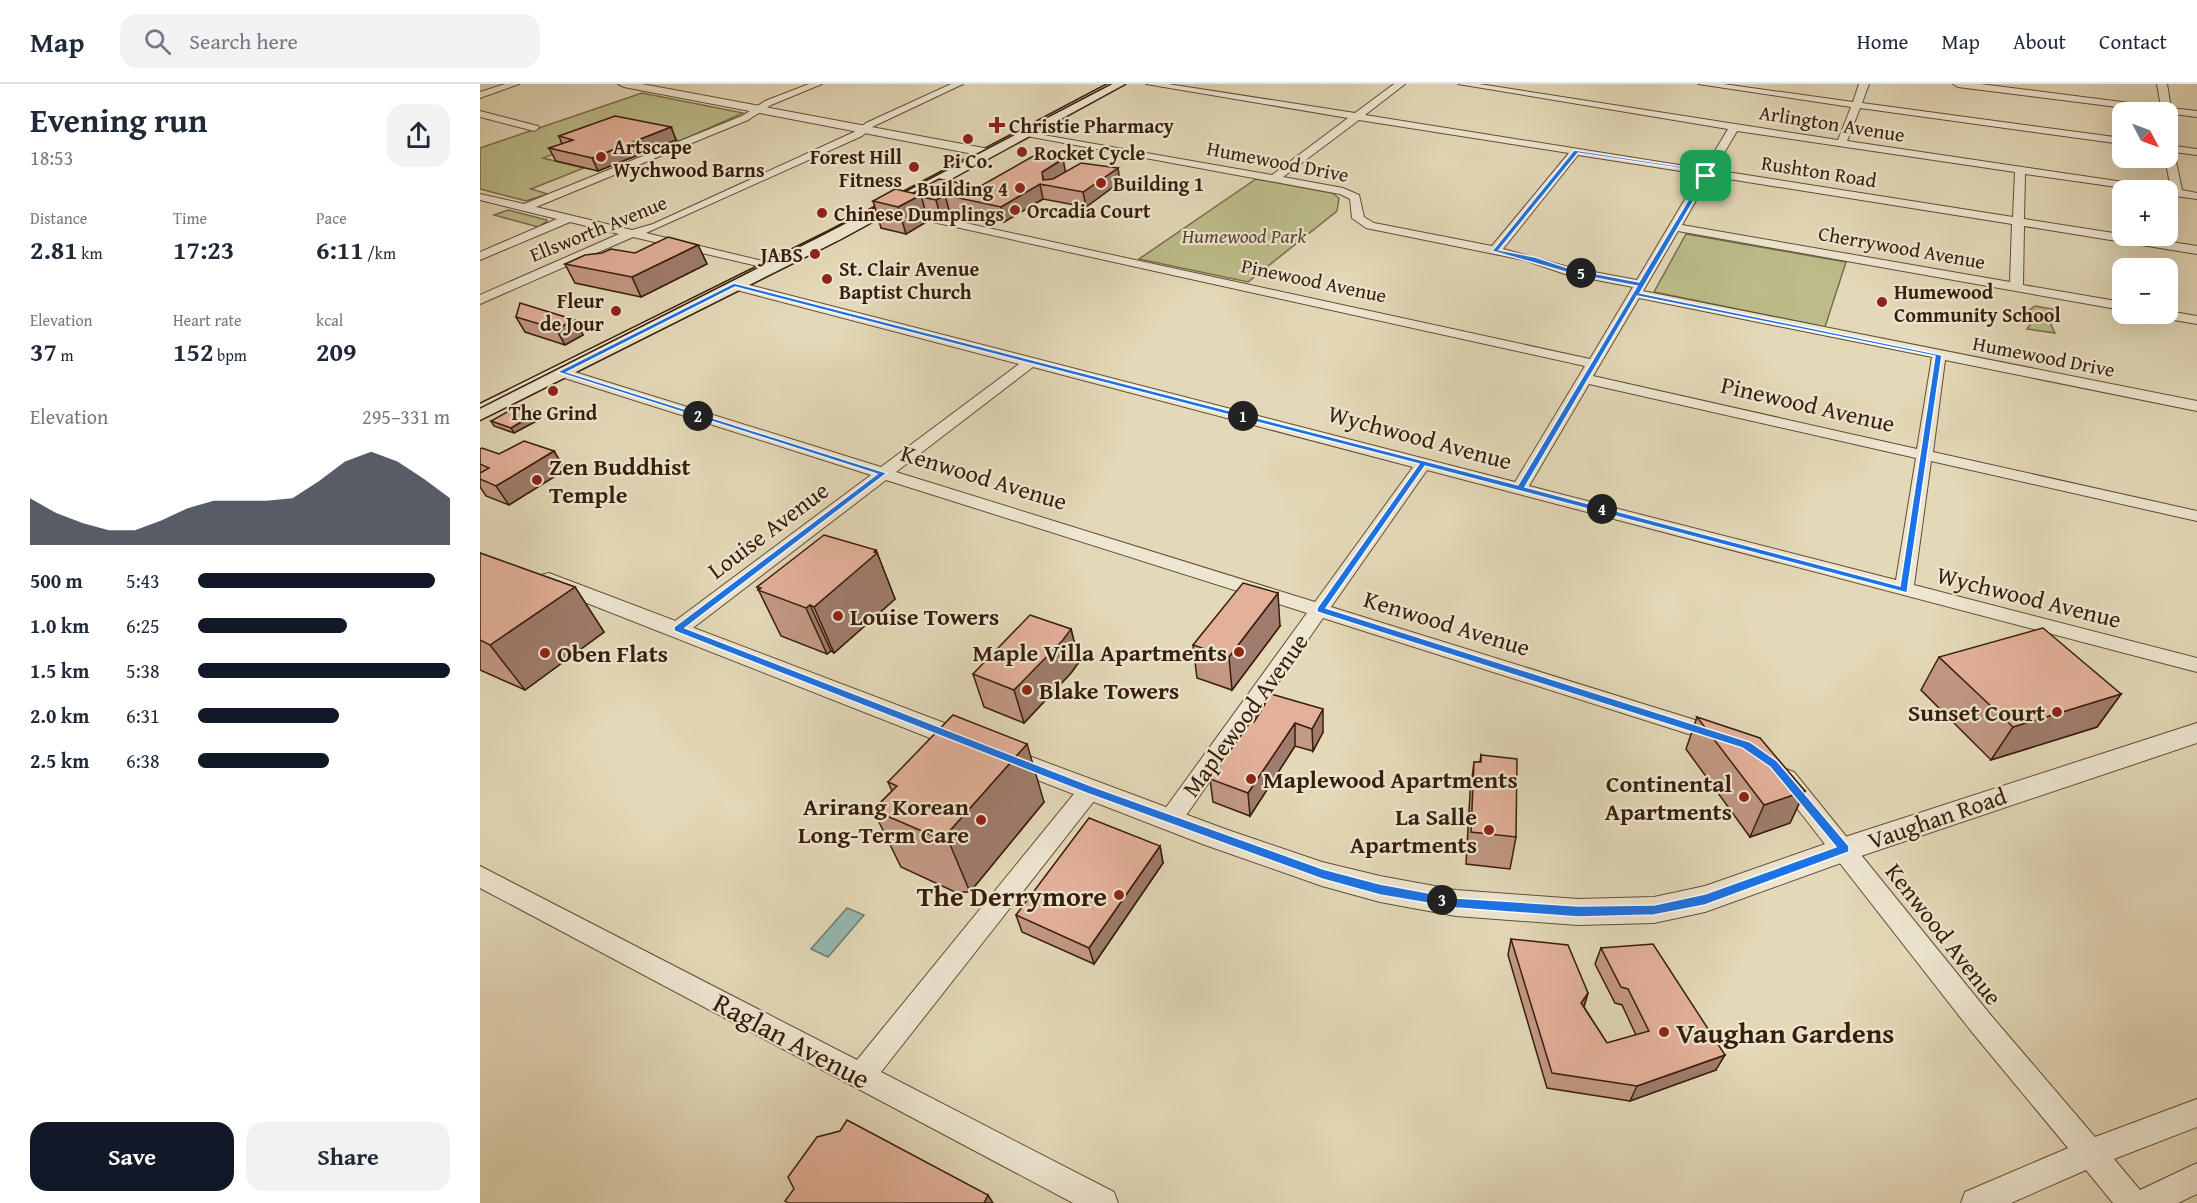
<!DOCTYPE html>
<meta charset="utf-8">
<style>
body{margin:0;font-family:"Gentium Book Plus",serif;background:#f2f2f3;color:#1f2937;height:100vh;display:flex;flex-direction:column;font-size:22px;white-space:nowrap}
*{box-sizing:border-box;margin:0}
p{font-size:20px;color:#747a83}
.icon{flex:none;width:33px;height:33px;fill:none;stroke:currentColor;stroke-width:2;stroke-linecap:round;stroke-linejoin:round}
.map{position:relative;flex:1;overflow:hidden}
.sheet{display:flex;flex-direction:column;background:#fff;width:480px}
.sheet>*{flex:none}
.needle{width:39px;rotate:131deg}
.controls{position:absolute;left:1632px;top:18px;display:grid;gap:12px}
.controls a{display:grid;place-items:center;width:66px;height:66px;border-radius:12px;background:#fff;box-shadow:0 6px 24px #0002;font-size:30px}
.pin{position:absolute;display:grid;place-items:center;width:51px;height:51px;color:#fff;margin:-26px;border-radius:12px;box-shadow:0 3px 9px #0006}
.km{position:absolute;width:30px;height:30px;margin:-15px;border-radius:50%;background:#222;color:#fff;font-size:16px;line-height:30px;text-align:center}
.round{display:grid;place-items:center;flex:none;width:63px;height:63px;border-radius:18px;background:#f2f2f3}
.head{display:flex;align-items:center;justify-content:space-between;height:102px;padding:0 30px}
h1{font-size:33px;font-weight:700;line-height:45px}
.metrics{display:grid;grid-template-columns:repeat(3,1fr);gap:9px;height:102px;padding:6px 30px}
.metrics div{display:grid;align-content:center}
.metrics b{font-size:26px;font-weight:700}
.metrics small{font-size:16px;font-weight:400}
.metrics p{font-size:16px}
.chart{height:168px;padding:12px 30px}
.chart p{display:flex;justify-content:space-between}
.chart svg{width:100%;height:108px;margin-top:6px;fill:#111827;opacity:.7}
.cta{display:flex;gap:12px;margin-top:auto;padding:12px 30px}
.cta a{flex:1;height:69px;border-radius:18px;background:#111827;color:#fff;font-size:24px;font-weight:700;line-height:69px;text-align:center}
.cta a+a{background:#f2f2f3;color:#1f2937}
ul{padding:0 30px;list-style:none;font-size:20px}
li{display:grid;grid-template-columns:96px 72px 1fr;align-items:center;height:45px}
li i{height:15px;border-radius:8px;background:#111827}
header{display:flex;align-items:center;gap:36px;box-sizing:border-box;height:84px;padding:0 30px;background:#fff;border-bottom:2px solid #e0e1e3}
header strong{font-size:28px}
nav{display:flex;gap:33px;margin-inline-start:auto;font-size:21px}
.search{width:420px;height:54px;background:#f2f2f3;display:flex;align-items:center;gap:15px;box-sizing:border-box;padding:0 21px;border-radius:18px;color:#747a83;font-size:22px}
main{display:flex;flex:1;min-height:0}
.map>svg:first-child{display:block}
.green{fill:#bbbc89;stroke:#7a6c4a;stroke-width:1.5}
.water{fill:#96b9b3;stroke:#707b70;stroke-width:1.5}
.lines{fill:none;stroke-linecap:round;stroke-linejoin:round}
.minor-casing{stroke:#634c36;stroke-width:2}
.tertiary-casing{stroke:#634c36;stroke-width:2}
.secondary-casing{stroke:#381d0b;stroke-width:3}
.minor{fill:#ede6d0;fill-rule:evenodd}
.tertiary{fill:#ede6d0;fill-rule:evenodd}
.secondary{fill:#ede6d0;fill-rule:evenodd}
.tram{stroke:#381d0b;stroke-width:1.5}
.wall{fill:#c39884;stroke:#381d0b;stroke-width:1.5}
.shaded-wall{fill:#9f7c6c;stroke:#381d0b;stroke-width:1.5}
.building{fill:#e3b19a;stroke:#381d0b;stroke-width:1.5}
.route{fill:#1a73e8;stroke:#fff;stroke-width:1.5;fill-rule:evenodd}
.poi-dot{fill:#8f2418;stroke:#ede6d0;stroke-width:2}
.labels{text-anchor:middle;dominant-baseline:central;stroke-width:4.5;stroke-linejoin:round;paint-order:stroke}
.far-street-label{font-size:20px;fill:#381d0b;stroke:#ede6d0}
.far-poi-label{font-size:20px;font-weight:bold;fill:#381d0b;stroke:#ede6d0;text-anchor:start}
.far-park-label{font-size:20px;font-style:italic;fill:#59452a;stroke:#ede6d0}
.street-label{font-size:24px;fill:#381d0b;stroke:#ede6d0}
.poi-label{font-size:24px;font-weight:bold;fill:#381d0b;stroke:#ede6d0;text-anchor:start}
.near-poi-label{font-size:28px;font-weight:bold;fill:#381d0b;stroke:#ede6d0;text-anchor:end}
.near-street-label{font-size:28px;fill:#381d0b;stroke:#ede6d0}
</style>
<header>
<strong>Map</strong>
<div class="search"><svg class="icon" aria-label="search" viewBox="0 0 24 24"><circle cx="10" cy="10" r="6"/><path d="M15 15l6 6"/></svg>Search here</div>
<nav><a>Home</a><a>Map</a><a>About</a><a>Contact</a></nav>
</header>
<main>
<section class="sheet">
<div class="head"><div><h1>Evening run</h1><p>18:53</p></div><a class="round"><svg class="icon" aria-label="share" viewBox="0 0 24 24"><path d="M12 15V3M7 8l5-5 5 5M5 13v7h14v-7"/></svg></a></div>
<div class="metrics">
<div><p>Distance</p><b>2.81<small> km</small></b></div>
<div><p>Time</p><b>17:23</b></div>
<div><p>Pace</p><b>6:11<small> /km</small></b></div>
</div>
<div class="metrics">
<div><p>Elevation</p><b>37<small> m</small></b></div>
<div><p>Heart rate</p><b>152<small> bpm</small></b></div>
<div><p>kcal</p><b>209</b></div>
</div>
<div class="chart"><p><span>Elevation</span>295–331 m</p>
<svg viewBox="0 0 160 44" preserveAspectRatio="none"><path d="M0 44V25L10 31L20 35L30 38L40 38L50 34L60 29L70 26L80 26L90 26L100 25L110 18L120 10L130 6L140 10L150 17L160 25V44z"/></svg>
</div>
<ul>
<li><b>500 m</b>5:43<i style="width:94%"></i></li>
<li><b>1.0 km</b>6:25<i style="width:59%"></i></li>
<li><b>1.5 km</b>5:38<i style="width:100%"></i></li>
<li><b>2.0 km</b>6:31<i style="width:56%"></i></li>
<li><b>2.5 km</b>6:38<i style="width:52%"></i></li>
</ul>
<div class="cta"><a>Save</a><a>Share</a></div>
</section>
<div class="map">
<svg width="1717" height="1119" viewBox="0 0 1717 1119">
<rect width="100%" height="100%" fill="#e3d8b7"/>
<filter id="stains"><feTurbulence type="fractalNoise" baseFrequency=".00333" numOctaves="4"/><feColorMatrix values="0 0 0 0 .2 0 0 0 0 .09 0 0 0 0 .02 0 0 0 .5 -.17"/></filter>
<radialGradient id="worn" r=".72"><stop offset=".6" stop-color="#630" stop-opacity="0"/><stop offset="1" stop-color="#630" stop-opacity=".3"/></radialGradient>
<g class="green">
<polygon points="162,9 263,29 200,57 155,47 152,40 63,74 104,84 51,105 68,110 46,117 0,105 0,64"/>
<polygon points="776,95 852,109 859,114 857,127 768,198 659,175"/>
<polygon points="28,126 67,136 67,137 58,143 14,131"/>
<polygon points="1206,150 1366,178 1345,243 1174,208"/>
<polygon points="1555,222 1578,226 1571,241 1575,249 1547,245 1552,238 1548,227"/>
</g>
<polygon class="water" points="367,824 384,831 348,873 331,865"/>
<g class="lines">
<g class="minor-casing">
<g id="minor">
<polygon points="25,0 39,0 0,14 0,8"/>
<polygon points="329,0 342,0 291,21 268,36 56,123 152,146 173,140 374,48 386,39 471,0 483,0 392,43 382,52 166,149 295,180 295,186 153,153 0,220 0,211 139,150 90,138 0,176 0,168 77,135 0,116 0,110 44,120 262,32 285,17"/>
<path d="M666,0H688L875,29L914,0H925L885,31L1224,85L1248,45L978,0H999L1358,56L1371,23L1218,0H1243L1373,18L1379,0H1389L1382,19L1642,54V60L1380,24L1367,57L1691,105L1685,74H1688V61L1717,65V71L1694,68L1702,106L1717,109V115L1688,111V106H1658L1545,90L1544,135L1717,162V170L1544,142L1543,201L1642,218V226L1198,147L1163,207L1717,317V327L1465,276L1453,368L1717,427V437L1451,377L1434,501L1717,574V588L947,386L851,523L1244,645L1248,651L1244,657L1237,659L843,534L698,743L690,745L682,743L679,736L682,729L827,529L406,396L205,550H191L188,545L191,540L391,391L75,291L73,288L75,285H85L401,383L539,280L249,204V198L254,197L1035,398L1105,282L421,131L415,128L421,125L1110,275L1153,203L1085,190L1044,176L886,144L872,134L870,115L860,110L541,51L546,48L792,91L868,34ZM879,36L1089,69L1012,162L894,139L884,133L879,111L863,104L803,93ZM1257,47L1535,88L1533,133L1234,86ZM1098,71L1220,90L1157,196L1092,184L1023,165ZM1230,92L1532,140L1530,198L1202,141ZM1159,214L1452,273L1437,365L1113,292ZM553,283L933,383L835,518L416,388ZM1109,300L1436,374L1416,496L1049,402Z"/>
<polygon points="1473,0 1500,0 1681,23 1677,0 1687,0 1691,24 1717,27 1717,33 1478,3"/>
<polygon points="0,27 58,42 59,44 54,47 0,33"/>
<polygon points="1688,227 1717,232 1717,240 1682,234 1675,230 1688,230"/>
<polygon points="1306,685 1314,688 1509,929 1615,1053 1717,1015 1717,1043 1634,1075 1660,1106 1717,1079 1717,1110 1698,1119 1633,1119 1606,1086 1531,1119 1481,1119 1485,1108 1588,1064 1491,947 1298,700 1295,694 1298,688"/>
<polygon points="610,697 618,700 621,706 618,712 401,988 634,1108 638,1119 593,1119 0,804 0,782 377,976 602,700"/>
</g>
</g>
<g class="tertiary-casing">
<g id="tertiary">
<polygon points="138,0 162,0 509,65 515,69 509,73 144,3"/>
<polygon points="69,489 496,651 500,658 496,665 487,668 478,665 61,501 58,496 61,491"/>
<polygon points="1717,639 1717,659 1372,775 1225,828 1174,839 1098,841 976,832 900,818 842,802 725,761 516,680 512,673 516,666 525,663 745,745 842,778 900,792 976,806 1098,815 1174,813 1225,802 1365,753"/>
</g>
</g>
<g class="secondary-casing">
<polygon id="secondary" points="628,0 645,0 361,155 0,336 0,320 349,147"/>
</g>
<use href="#minor" class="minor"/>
<use href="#tertiary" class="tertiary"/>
<use href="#secondary" class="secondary"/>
<polyline class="tram" points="0,324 344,150 631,0"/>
</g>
<g class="wall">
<polygon points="191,43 196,56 118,87 76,77 69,64 82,60 79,52"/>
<polygon points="585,88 640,98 606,123 563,115 524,138 469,126 460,131 445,128 448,137 426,150 401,144 393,117 433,109 499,103"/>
<polygon points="218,161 227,180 161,213 95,199 85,180 155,169"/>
<polygon points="36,233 95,236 103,251 85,261 45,248"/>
<polygon points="62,334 34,349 14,342 11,337"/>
<polygon points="0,365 19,370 74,367 85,386 29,421 6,412 0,403"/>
<polygon points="396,466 415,515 354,569 351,567 347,570 301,552 277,503"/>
<polygon points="0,469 95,503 124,548 45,606 0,586"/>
<polygon points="800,542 752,606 717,594 713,561"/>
<polygon points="591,545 599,578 591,589 544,639 504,623 493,590"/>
<polygon points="1459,573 1641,610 1617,643 1511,676 1441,606"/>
<polygon points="791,610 843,648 833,667 815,662 770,732 733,718 730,695 774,638"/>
<polygon points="1217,633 1325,707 1310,739 1270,753 1206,665"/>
<polygon points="1001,671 1036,753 1030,785 986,780 990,710 994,678 1000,678"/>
<polygon points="408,698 564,718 490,808 475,808 421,783 393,726 412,707"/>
<polygon points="680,762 683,779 614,880 542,848 536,831"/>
<polygon points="1031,855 1108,909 1104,923 1127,959 1156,951 1142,921 1135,919 1115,880 1121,864 1236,986 1150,1017 1067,1004 1028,871"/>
</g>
<g class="shaded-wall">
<polygon points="191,43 196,56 118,87 112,74"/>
<polygon points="583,75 586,90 564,101 562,88"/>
<polygon points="638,84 640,98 606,123 603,108"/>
<polygon points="560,100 563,115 524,138 521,123"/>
<polygon points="441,111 448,137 426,150 418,123"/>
<polygon points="465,111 469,126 460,131 456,116"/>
<polygon points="218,161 227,180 161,213 152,193"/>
<polygon points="95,236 103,251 85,261 76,245"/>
<polygon points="58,328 62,334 34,349 31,344"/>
<polygon points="74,367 85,386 29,421 16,402"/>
<polygon points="396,466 415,515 354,569 334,523"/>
<polygon points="95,503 124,548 45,606 10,561"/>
<polygon points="798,509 800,542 752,606 749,573"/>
<polygon points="330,521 351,567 347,570 326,524"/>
<polygon points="591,545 599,578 591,589 544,639 534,606"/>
<polygon points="1641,610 1617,643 1511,676 1533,643"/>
<polygon points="843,625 843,648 833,667 832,645"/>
<polygon points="815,639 815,662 770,732 768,709"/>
<polygon points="547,660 564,718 490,808 466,751"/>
<polygon points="1325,707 1310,739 1270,753 1284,721"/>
<polygon points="680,762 683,779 614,880 609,864"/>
<polygon points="1108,909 1103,925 1101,919"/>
<polygon points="1245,971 1236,986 1150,1017 1157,1002"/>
<polygon points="508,1111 513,1119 504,1119"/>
</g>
<g class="building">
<polygon points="135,32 191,43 112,74 69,64 93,56 79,52"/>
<polygon points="557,70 583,75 562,88 563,96 573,95 601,79 638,84 603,108 560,100 521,123 465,111 456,116 442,113 441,111 433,109 459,95 499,103"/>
<polygon points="415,105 441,111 418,123 393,117"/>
<polygon points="188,153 218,161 152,193 85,180 105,171 122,169 131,165 155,169"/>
<polygon points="40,219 95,236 76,245 36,233"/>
<polygon points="38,322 58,328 31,344 11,337"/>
<polygon points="44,357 74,367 16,402 0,395 0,389 9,384 0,380 0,365 2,364 19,370"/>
<polygon points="344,451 396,466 394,468 397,469 334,523 330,521 326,524 278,506 281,504 277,503"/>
<polygon points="0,469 95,503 10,561 0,556"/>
<polygon points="763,499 798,509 749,573 713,561"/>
<polygon points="550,531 591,545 583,556 534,606 493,590"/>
<polygon points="1563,544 1641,610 1533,643 1459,573"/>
<polygon points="791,610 843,625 832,645 815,639 768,709 730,695 771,637 774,638"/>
<polygon points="473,631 547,660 466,751 451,751 393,726 417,702 408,698"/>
<polygon points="1217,633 1280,654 1325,707 1284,721"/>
<polygon points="1001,671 1037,675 1036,753 991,748 994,678 1001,678"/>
<polygon points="609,734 680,762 609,864 536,831"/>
<polygon points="1031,855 1088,861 1108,909 1101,919 1127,959 1169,947 1148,905 1141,903 1121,864 1173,860 1245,971 1157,1002 1072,989"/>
<polygon points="367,1036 508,1111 504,1119 308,1119 305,1117 314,1105 308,1093 337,1053 360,1047"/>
</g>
<path class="route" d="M1094,66L1231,87L1160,209L1462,271L1427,509L945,382L846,524L1270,658L1297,677L1369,762V768L1225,821L1174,831L1098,833L976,824L900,811L842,795L606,709L194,547V543L397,390L77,288L254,199L1038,401L1157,202L1089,189L1012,167ZM1098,69L1225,88L1159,198L1091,185L1055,173L1019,166ZM255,203L939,380L837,524V528L1262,664L1290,683L1356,763L1225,810L1174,821L1098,822L976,814L900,800L843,785L614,703L205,544L407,389L87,288ZM1157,212L1455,272L1420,502L1045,403Z"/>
<g class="poi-dot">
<path d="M514 32h6v6h6v6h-6v6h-6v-6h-6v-6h6z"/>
<circle cx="488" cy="55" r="6"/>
<circle cx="542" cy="68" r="6"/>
<circle cx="121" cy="73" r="6"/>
<circle cx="434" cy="83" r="6"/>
<circle cx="621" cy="99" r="6"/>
<circle cx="540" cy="104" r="6"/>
<circle cx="535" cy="126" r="6"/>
<circle cx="342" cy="129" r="6"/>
<circle cx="335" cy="170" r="6"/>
<circle cx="347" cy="195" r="6"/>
<circle cx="1402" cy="218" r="6"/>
<circle cx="136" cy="227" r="6"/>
<circle cx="73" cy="307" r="6"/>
<circle cx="57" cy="396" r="6"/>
<circle cx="358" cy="532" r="6"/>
<circle cx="759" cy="568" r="6"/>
<circle cx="65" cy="569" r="6"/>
<circle cx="547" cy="606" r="6"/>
<circle cx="1577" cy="628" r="6"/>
<circle cx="771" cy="695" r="6"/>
<circle cx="1264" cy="713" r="6"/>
<circle cx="501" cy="736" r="6"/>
<circle cx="1009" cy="746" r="6"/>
<circle cx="639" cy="811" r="6"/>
<circle cx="1184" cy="948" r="6"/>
</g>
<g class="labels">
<g class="far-street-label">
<text transform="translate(1352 39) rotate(9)">Arlington Avenue</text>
<text transform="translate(798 77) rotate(11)">Humewood Drive</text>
<text transform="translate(1339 87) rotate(9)">Rushton Road</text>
<text transform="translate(118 144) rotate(-22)">Ellsworth Avenue</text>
<text transform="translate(1422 163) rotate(10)">Cherrywood Avenue</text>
<text transform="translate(834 196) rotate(12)">Pinewood Avenue</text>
<text transform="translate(1564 272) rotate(11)">Humewood Drive</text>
</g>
<g class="far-poi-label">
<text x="529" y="41">Christie Pharmacy</text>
<text x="133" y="62">Artscape<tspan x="133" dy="23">Wychwood Barns</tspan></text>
<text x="554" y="68">Rocket Cycle</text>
<text x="422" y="72" text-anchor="end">Forest Hill<tspan x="422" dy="23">Fitness</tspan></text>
<text x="488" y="76" text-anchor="middle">Pi Co.</text>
<text x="633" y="99">Building 1</text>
<text x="528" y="104" text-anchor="end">Building 4</text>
<text x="547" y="126">Orcadia Court</text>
<text x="354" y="129">Chinese Dumplings</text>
<text x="323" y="170" text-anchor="end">JABS</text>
<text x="359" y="184">St. Clair Avenue<tspan x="359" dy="23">Baptist Church</tspan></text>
<text x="1414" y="207">Humewood<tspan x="1414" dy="23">Community School</tspan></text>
<text x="124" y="216" text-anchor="end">Fleur<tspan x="124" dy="23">de Jour</tspan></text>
<text x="73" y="328" text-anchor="middle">The Grind</text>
</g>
<g class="far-park-label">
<text x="764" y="151">Humewood Park</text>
</g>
<g class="street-label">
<text transform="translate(1328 320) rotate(13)">Pinewood Avenue</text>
<text transform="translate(940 353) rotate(15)">Wychwood Avenue</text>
<text transform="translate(504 393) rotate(17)">Kenwood Avenue</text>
<text transform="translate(288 446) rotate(-37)">Louise Avenue</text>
<text transform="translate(1549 513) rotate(14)">Wychwood Avenue</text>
<text transform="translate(967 539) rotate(17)">Kenwood Avenue</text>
<text transform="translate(765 631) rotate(-54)">Maplewood Avenue</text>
<text transform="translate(1457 734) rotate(-19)">Vaughan Road</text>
<text transform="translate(1464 850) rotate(52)">Kenwood Avenue</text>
</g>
<g class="poi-label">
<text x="69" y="382">Zen Buddhist<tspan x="69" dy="28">Temple</tspan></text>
<text x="370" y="532">Louise Towers</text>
<text x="747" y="568" text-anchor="end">Maple Villa Apartments</text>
<text x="77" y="569">Oben Flats</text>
<text x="559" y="606">Blake Towers</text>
<text x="1565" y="628" text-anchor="end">Sunset Court</text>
<text x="783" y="695">Maplewood Apartments</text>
<text x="1252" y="699" text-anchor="end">Continental<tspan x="1252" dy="28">Apartments</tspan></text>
<text x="489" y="722" text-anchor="end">Arirang Korean<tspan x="489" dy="28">Long-Term Care</tspan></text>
<text x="997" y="732" text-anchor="end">La Salle<tspan x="997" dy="28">Apartments</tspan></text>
</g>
<g class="near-poi-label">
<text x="627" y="811">The Derrymore</text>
<text x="1196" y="948" text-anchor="start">Vaughan Gardens</text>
</g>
<g class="near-street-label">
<text transform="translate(312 956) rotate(28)">Raglan Avenue</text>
</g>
</g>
<rect width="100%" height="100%" filter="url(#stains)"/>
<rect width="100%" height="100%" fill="url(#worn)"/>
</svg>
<div class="controls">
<a><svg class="needle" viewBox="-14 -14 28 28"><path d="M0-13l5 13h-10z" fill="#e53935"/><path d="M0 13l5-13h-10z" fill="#747a83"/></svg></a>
<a>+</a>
<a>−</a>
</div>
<div class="pin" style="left:1226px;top:92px;background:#1e9e55"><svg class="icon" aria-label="arrive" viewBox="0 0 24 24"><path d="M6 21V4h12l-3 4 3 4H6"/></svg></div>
<b class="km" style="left:763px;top:332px">1</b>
<b class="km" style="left:218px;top:332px">2</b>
<b class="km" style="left:962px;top:816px">3</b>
<b class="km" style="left:1122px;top:425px">4</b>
<b class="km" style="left:1101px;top:189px">5</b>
</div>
</main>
